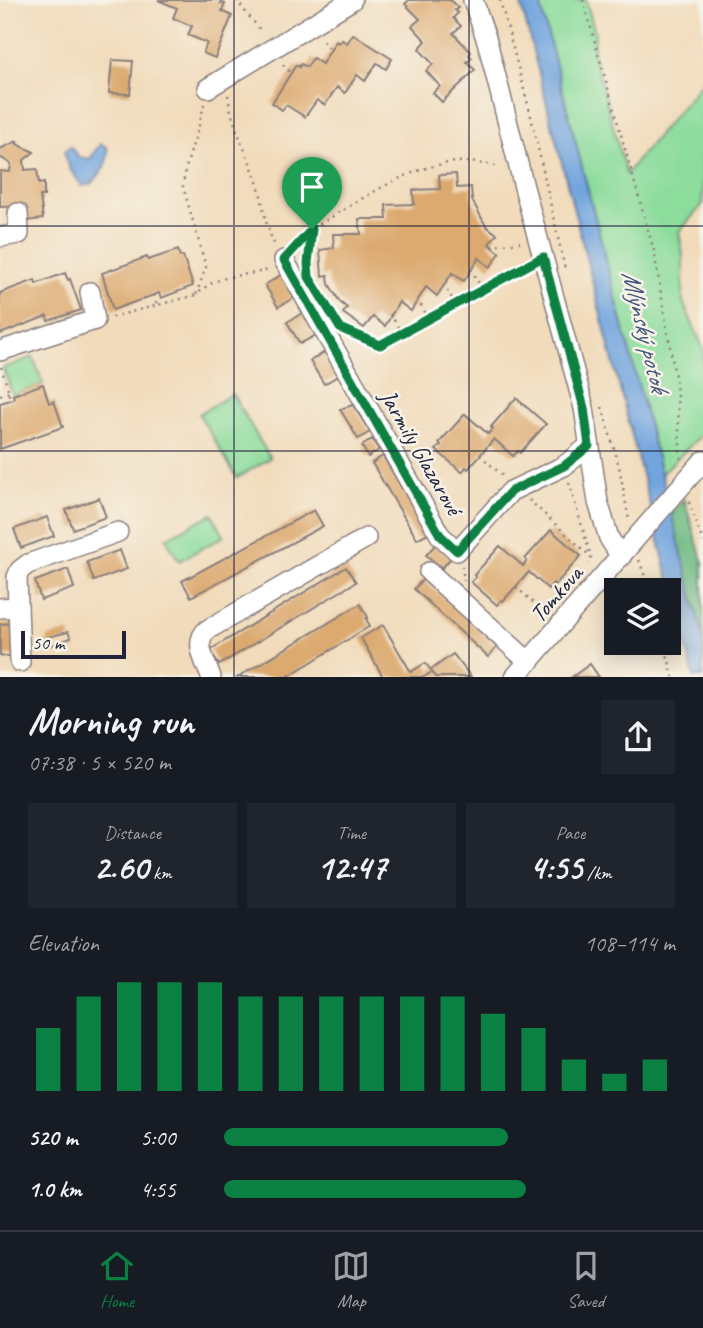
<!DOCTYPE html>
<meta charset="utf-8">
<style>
body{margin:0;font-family:Caveat,sans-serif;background:#20242c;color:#f1f3f6;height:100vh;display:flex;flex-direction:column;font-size:26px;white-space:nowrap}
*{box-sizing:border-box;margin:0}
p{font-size:23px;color:#9ea1a6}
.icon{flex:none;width:38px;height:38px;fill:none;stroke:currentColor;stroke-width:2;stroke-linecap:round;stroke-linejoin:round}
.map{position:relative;height:677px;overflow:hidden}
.panel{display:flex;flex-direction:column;background:#171b24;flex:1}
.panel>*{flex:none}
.fabs{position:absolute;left:604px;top:578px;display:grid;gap:14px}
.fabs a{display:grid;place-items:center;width:77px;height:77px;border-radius:0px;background:#171b24;box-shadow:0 4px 18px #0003;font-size:35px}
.scale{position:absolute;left:21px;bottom:18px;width:105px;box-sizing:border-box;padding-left:7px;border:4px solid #22223b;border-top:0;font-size:19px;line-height:24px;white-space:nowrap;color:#22223b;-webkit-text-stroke:5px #f7f3e8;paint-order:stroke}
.pin{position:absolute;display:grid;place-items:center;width:60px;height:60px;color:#fff;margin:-72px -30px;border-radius:50% 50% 50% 0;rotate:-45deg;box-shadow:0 0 7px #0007}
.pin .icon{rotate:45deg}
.round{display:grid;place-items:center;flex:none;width:74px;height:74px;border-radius:0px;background:#20242c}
.headline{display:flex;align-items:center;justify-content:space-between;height:119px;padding:0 28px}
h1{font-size:38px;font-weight:700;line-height:52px}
.stats{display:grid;grid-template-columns:repeat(3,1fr);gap:10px;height:119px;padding:7px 28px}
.stats div{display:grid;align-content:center;border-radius:0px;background:#20242c;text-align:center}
.stats b{font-size:35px;font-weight:700}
.stats small{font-size:19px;font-weight:400}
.stats p{font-size:19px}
.chart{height:196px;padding:14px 28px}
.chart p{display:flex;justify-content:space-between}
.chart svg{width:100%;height:126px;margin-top:7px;stroke:#0b8043;stroke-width:6}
ul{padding:0 28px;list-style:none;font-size:23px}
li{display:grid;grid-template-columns:112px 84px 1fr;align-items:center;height:52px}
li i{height:18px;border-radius:9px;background:#0b8043}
.menu{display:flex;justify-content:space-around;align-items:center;height:98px;border-top:2px solid #363941;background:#171b24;font-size:19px;color:#9ea1a6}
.menu a{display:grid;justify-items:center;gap:4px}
.menu .active{color:#0b8043}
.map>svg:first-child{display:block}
.green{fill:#8cdc9c;stroke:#577f6c;stroke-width:2}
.forest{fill:#71bc84;stroke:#4a6f60;stroke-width:2}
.water{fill:#72a5de;stroke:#4a648c;stroke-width:2}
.building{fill:#dca96e}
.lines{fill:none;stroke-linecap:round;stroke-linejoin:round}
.minor-casing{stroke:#8a7e7b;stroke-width:22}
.path{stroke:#8a7e7b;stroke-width:2.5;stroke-dasharray:2 5;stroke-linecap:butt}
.minor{stroke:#fff;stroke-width:19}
.route-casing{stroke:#fff;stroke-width:14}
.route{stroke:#0b8043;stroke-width:9}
.grid{fill:none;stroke:#22223b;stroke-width:2;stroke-opacity:0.55}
.labels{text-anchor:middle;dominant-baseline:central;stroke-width:5;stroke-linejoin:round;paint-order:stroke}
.street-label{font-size:24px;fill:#22223b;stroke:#f7f3e8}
.water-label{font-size:26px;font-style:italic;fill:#42567c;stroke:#f7f3e8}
</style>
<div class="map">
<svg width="703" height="677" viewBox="0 0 703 677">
<rect width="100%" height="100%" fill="#f7f3e8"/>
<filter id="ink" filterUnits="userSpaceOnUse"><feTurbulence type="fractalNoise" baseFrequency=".0143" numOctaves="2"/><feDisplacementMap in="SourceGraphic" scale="14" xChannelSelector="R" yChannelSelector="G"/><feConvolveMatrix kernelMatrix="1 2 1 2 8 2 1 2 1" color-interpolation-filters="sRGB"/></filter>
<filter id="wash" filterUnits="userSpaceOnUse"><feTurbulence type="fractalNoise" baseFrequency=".00686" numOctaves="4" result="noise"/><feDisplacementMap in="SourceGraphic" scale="28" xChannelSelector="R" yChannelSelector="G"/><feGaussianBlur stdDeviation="1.57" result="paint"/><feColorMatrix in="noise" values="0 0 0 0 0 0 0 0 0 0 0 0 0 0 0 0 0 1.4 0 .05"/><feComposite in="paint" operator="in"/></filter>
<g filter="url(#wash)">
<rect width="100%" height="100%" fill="#f1dbbb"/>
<g class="green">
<polygon points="539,0 586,0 595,33 593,53 626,174 703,81 703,204 679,232 683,256 683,302 703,348 703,433 661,474"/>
<polygon points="33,357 43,384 13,395 3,368"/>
<polygon points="232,394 270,458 237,478 199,414"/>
<polygon points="212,514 224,536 179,561 166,538"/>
</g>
<polygon class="forest" points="684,499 703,563 703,636 671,515"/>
<g class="water">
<polygon points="520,0 539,0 703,636 703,677 694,677"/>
<path d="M100,144L107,147C110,161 101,174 91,184L82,186L70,169L64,152L70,146L79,157L90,159Z"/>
</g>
<g id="blocks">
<g class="building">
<polygon points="158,0 222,0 221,3 225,4 222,11 232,16 215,58 203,53 207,43 188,35 192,26 173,18 177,8"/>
<polygon points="409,0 450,0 458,8 455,10 458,13 453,18 461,26 453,33 471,52 469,55 472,58 467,62 475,70 442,102 433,93 440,86 426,71 433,64 419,49 426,41 412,26 420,19 405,4"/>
<polygon points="353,34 392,59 386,69 377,63 365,81 357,75 345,93 337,87 325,105 317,100 305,117 286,105 282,110 272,103 296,65 299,67 301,64 307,67 313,58 322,64 336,41 339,43 342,40 347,43"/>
<polygon points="112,60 133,61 130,94 109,93"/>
<polygon points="17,141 17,144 34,152 24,160 25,170 37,169 39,184 44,183 44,196 40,196 43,219 26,221 24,206 0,207 0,171 10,172 11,164 0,157 0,149"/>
<polygon points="456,174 457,188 471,187 472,200 486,226 497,234 489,244 500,253 490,267 479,258 464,281 452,273 437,296 426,287 411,311 399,302 385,326 373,317 364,328 343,313 347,308 340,302 329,284 328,275 322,276 320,250 334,248 333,234 361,234 359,219 387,219 386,205 414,204 413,190 440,189 439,175"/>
<polygon points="178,250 180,257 183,256 193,286 161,298 159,293 113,310 102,273 147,257 148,260"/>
<polygon points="65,273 68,280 70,279 81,310 48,321 47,316 0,334 0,293 35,280 36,284"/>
<polygon points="284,273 297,296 278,307 265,285"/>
<polygon points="306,311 320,333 300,344 287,322"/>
<polygon points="330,349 343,373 324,384 310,361"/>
<polygon points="43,384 49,403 54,401 63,427 0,449 0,403 14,399 13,395"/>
<polygon points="516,398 546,424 520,453 518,451 513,456 494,439 468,469 466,467 462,472 436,450 441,445 439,443 465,414 488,434 493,428 491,427"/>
<polygon points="353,405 370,432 358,439 340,409"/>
<polygon points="372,439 379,450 368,457 362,446"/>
<polygon points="383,456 428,533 417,539 372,463"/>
<polygon points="99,498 106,517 73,529 66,510"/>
<polygon points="314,510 323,526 191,597 182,581"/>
<polygon points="47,517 54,536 21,548 14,529"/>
<polygon points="551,530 581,556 555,585 553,583 548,589 529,572 503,601 501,600 497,605 471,582 476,577 474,575 500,546 523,566 527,561 525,559"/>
<polygon points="436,544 451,558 442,568 426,555"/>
<polygon points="120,550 127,569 94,581 87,562"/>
<polygon points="346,567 356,582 219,665 210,650"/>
<polygon points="68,569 74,588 41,600 35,581"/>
<polygon points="423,579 497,647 488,657 414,589"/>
<polygon points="360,604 368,617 366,619 370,626 287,677 238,677"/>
<polygon points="14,623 15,656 0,656 0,624"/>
<polygon points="383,625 411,672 425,663 431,670 453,654 471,677 435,677 432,672 424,677 383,677 361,638"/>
<polygon points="68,632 71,638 46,647 48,637"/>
<polygon points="590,664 599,677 572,677"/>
</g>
</g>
</g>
<g filter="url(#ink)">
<use href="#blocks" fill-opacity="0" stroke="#8a7e7b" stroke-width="2"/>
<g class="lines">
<g class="minor-casing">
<g id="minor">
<polyline points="473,0 487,41 524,187 584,408 598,502 609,538 621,557"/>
<polyline points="208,88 352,0"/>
<polyline points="0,237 19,234 18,213"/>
<polyline points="284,260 440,535 457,551 511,491 564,466 589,446"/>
<polyline points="0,351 95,320 90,292"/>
<polyline points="429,572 529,662"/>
<polyline points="0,608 18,607"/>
<polyline points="20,662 17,577 20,570 28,564 118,532"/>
<path d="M211,677C206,663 193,642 207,630L366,538"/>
<polyline points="515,677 703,461"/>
</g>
</g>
<g class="path">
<polyline points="236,0 261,31"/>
<polyline points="500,0 530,112 565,269"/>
<polyline points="583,0 654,251 676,382 681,462"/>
<polyline points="451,1 452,0"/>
<polyline points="323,41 331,50"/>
<polyline points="283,65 291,73"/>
<path d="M228,95C232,128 250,157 259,188C264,207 265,227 275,245"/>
<path d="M204,104C199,132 186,158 183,186L206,267L196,295C221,271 242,278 271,269"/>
<polyline points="491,246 520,242"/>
<polyline points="295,248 312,230"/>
<path d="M308,269L313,228C357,203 406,166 457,162C470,161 484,164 496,166"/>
<polyline points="471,269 482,289"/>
<polyline points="444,284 455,304"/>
<polyline points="154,295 157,305"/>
<polyline points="417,299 429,319"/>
<polyline points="390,314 402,333"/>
<polyline points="112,317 196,295"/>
<polyline points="341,329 380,345 528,265"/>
<polyline points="1,367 9,392 9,401"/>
<polyline points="0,395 9,392"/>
<polyline points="602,407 619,466 629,520"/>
<polyline points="480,455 504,477"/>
<polyline points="569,483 591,557 590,564"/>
<polyline points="529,500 589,555"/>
<polyline points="689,502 703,542"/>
<polyline points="639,560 650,590"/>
<polyline points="462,566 464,581"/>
<polyline points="516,587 547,615"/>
<polyline points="664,642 673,677"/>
</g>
<use href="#minor" class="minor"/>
</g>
</g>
<g class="lines" filter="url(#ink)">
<g class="route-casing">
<polygon id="route" points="312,229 308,263 309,277 340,328 380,345 543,257 584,408 589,446 564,466 511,491 457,551 440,535 284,260"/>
</g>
<use href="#route" class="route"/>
</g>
<path class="grid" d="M234,0V677M469,0V677M0,226H703M0,451H703"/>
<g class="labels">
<g class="street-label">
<text transform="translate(421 452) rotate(60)">Jarmily Glazarové</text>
<text transform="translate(556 594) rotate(-49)">Tomkova</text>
</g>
<g class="water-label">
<text transform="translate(645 331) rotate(76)">Mlýnský potok</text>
</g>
</g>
</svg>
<div class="fabs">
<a><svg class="icon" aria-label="layers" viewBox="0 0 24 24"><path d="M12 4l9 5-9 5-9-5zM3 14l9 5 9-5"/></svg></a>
</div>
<div class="scale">50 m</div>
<div class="pin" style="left:312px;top:229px;background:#1e9e55"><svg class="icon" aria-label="arrive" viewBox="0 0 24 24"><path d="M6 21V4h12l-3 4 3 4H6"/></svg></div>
</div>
<section class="panel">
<div class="headline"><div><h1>Morning run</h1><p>07:38 · 5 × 520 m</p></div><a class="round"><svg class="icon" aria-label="share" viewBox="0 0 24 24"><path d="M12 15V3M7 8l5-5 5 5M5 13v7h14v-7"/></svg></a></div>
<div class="stats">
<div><p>Distance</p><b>2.60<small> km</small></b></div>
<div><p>Time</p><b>12:47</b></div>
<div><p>Pace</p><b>4:55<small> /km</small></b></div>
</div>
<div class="chart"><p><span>Elevation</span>108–114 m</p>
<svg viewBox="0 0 160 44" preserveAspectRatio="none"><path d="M5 44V22M15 44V11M25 44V6M35 44V6M45 44V6M55 44V11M65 44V11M75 44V11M85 44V11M95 44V11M105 44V11M115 44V17M125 44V22M135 44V33M145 44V38M155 44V33"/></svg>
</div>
<ul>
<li><b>520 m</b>5:00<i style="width:63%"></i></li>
<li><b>1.0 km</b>4:55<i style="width:67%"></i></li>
</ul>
</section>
<nav class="menu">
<a class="active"><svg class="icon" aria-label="home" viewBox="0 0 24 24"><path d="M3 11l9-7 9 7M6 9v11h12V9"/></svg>Home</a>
<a><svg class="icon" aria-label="map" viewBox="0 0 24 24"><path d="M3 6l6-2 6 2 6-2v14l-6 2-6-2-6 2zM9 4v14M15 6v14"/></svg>Map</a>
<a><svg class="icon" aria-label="saved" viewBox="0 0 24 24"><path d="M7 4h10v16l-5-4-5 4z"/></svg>Saved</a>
</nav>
